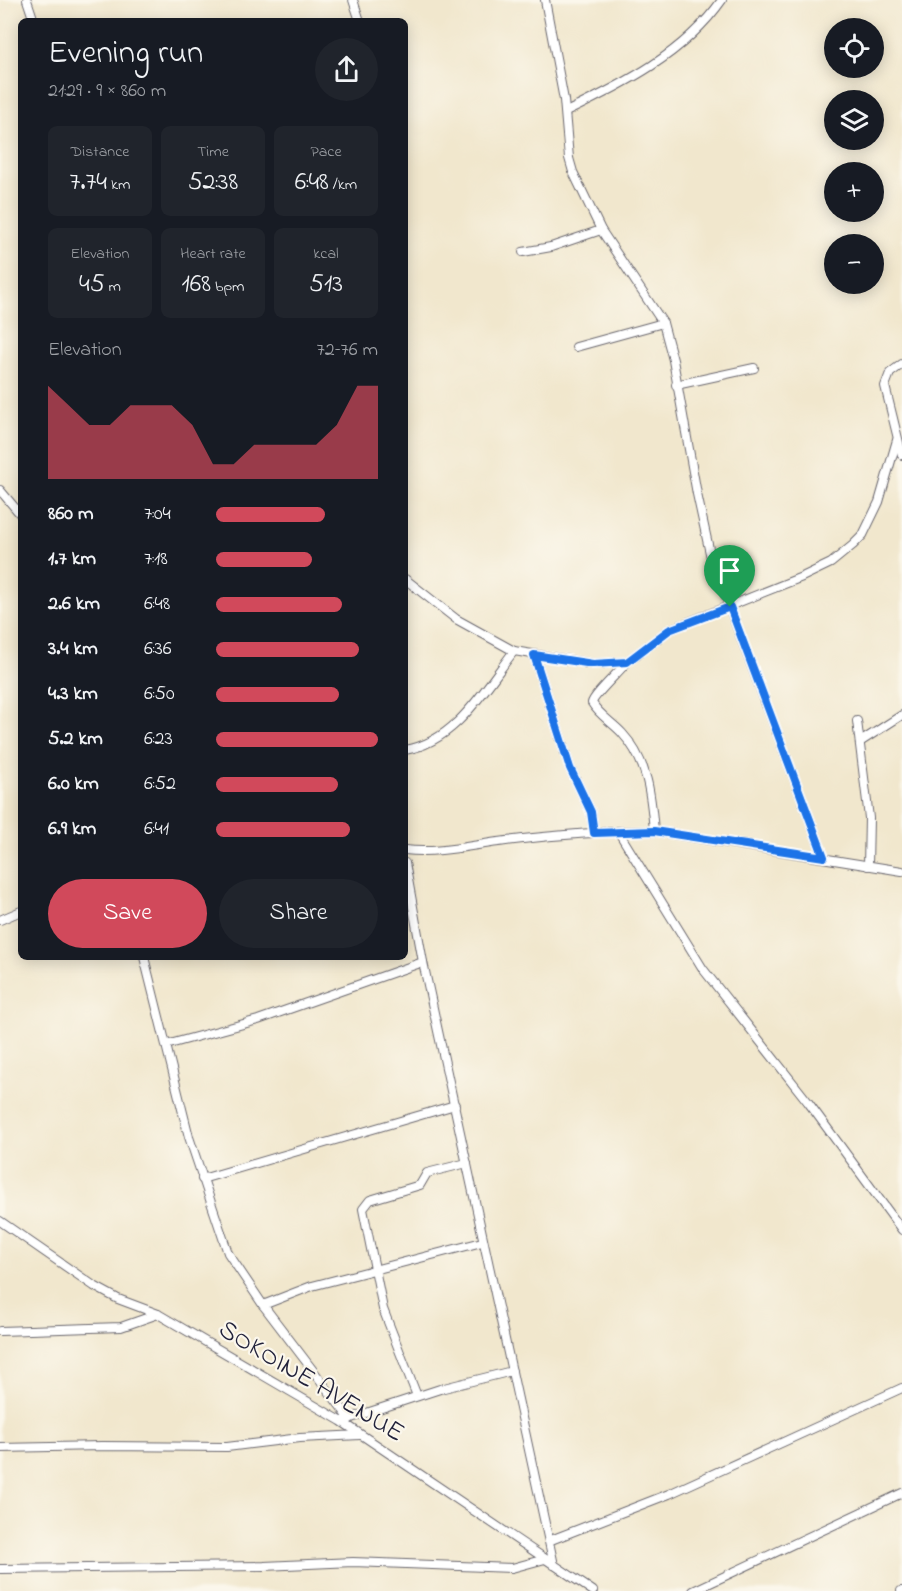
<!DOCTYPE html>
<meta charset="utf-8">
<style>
body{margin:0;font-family:"Indie Flower",sans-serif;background:#20242c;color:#f1f3f6;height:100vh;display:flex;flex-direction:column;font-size:22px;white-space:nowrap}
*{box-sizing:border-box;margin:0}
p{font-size:20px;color:#9ea1a6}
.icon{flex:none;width:33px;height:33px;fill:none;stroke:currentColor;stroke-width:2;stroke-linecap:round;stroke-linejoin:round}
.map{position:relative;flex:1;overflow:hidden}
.drawer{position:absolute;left:18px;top:18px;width:390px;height:942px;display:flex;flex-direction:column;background:#171b24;border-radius:9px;box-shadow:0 3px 15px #0003}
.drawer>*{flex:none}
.controls{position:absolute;left:824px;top:18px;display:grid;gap:12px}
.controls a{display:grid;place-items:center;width:60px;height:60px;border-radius:50%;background:#171b24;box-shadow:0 3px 15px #0003;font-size:30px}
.pin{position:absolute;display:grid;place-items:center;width:51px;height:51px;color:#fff;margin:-62px -26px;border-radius:50% 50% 50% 0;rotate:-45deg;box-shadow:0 0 6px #0007}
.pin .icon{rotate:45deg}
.round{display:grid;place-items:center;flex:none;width:63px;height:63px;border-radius:32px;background:#20242c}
.overview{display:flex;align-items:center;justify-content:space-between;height:102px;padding:0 30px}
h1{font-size:33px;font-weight:600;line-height:45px}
.figures{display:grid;grid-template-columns:repeat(3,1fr);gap:9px;height:102px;padding:6px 30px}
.figures div{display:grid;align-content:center;border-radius:9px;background:#20242c;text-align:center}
.figures b{font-size:26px;font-weight:600}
.figures small{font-size:16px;font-weight:400}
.figures p{font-size:16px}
.chart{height:168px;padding:12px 30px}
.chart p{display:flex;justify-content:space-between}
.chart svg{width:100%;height:108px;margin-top:6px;fill:#d1495b;opacity:.7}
.button{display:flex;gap:12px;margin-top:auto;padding:12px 30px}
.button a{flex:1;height:69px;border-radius:36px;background:#d1495b;color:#fff;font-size:24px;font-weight:600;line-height:69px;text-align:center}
.button a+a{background:#20242c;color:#f1f3f6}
ul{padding:0 30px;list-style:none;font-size:20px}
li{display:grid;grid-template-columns:96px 72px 1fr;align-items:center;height:45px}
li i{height:15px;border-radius:8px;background:#d1495b}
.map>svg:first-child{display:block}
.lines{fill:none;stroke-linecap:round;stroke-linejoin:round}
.minor-casing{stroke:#6a676e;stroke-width:10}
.minor{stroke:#fff;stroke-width:8}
.route-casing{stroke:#fff;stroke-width:12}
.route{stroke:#1a73e8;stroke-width:8}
.labels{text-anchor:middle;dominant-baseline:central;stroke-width:4.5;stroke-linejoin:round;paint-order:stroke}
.street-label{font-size:27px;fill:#22223b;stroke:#fbf7ec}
</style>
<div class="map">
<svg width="902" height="1591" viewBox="0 0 902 1591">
<rect width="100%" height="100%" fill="#fbf7ec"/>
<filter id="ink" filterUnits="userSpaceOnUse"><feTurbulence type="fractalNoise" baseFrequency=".0167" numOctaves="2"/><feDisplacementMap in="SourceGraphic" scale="12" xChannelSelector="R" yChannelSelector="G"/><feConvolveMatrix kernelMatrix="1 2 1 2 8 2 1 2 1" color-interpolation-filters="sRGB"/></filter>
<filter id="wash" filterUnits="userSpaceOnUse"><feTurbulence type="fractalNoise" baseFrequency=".008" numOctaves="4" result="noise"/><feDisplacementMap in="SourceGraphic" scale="24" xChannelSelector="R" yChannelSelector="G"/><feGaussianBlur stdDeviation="1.35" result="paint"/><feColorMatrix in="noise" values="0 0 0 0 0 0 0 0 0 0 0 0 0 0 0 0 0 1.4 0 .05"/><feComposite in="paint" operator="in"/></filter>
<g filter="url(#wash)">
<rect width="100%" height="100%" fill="#f1e7cd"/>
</g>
<g filter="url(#ink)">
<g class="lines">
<g class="minor-casing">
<g id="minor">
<polyline points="27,0 34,21"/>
<polyline points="353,0 360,21"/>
<polyline points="545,0 564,100 569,158 573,172 601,230 663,323 673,360 697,494 711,558 824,857"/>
<path d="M566,112C624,84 684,54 722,0"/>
<polyline points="523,252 551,247 601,230"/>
<polyline points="576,347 663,323"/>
<polyline points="902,364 890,373 885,386 902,455"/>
<polyline points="676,385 754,368"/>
<polyline points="0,490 21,515"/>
<polyline points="405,579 456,619 514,651 593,664 627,662 669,630 802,577 831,563 853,545 863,535 879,502 897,440"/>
<polyline points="534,655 570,768 591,812 594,833"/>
<path d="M627,662C620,671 593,696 592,703C599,715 613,723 622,733C648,761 651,795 654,831"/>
<polyline points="857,721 869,818 868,866"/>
<polyline points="860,742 902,715"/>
<path d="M405,750C456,742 485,688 514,651"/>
<polyline points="618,831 703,969 808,1102 902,1230"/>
<path d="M405,850C439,854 472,845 506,841C555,835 605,831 654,831L902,871"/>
<polyline points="405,863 423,962 554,1565"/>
<polyline points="0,920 21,911"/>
<polyline points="144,957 189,1137 228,1253 263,1305 350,1419"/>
<polyline points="166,1045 258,1020 423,962"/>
<polyline points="202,1179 455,1105"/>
<polyline points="0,1221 94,1286 118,1299 158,1314 341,1421 593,1591"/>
<polyline points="263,1305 312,1286 482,1242"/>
<polyline points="0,1331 121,1327 158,1314"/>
<polyline points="417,1396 383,1309 363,1209 370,1200 420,1185 427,1173 467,1163"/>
<polyline points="345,1420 440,1389 512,1371"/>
<polyline points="0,1448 102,1446 227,1447 300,1438 360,1435"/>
<polyline points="551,1540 669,1494 902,1388"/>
<polyline points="0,1569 264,1566 353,1562 512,1568 545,1559"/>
<polyline points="693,1591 902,1493"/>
<polyline points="901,1591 902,1591"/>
</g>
</g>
<use href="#minor" class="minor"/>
</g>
</g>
<g class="lines" filter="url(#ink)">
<g class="route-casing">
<polygon id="route" points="730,607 824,857 654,831 594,833 591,812 570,768 534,655 593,664 627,662 669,630"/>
</g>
<use href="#route" class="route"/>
</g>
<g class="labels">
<g class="street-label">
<text transform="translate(311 1382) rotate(31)">SOKOINE AVENUE</text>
</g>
</g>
</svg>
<div class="controls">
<a><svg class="icon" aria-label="locate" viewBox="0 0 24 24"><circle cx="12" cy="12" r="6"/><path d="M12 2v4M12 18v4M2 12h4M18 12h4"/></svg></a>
<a><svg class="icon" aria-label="layers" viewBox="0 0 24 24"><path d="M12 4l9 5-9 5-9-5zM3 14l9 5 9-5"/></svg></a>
<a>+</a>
<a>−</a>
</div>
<div class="pin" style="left:730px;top:607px;background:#1e9e55"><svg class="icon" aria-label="arrive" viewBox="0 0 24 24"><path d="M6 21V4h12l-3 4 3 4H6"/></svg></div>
<section class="drawer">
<div class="overview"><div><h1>Evening run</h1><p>21:29 · 9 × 860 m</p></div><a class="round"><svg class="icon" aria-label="share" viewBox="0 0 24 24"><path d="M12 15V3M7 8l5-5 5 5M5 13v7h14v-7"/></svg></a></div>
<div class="figures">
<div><p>Distance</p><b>7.74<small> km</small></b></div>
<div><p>Time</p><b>52:38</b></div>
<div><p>Pace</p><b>6:48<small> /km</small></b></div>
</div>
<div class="figures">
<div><p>Elevation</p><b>45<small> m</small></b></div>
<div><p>Heart rate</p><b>168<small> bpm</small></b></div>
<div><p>kcal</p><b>513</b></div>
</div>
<div class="chart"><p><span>Elevation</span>72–76 m</p>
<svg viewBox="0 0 160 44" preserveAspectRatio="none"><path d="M0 44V6L10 14L20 22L30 22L40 14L50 14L60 14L70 22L80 38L90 38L100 30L110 30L120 30L130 30L140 22L150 6L160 6V44z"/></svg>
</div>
<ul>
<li><b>860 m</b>7:04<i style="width:67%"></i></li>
<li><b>1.7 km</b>7:18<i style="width:59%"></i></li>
<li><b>2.6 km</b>6:48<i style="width:78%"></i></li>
<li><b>3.4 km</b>6:36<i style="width:88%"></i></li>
<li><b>4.3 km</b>6:50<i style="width:76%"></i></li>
<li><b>5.2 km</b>6:23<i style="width:100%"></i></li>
<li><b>6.0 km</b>6:52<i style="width:75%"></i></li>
<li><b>6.9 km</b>6:41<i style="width:83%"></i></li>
</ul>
<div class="button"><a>Save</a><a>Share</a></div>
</section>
</div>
